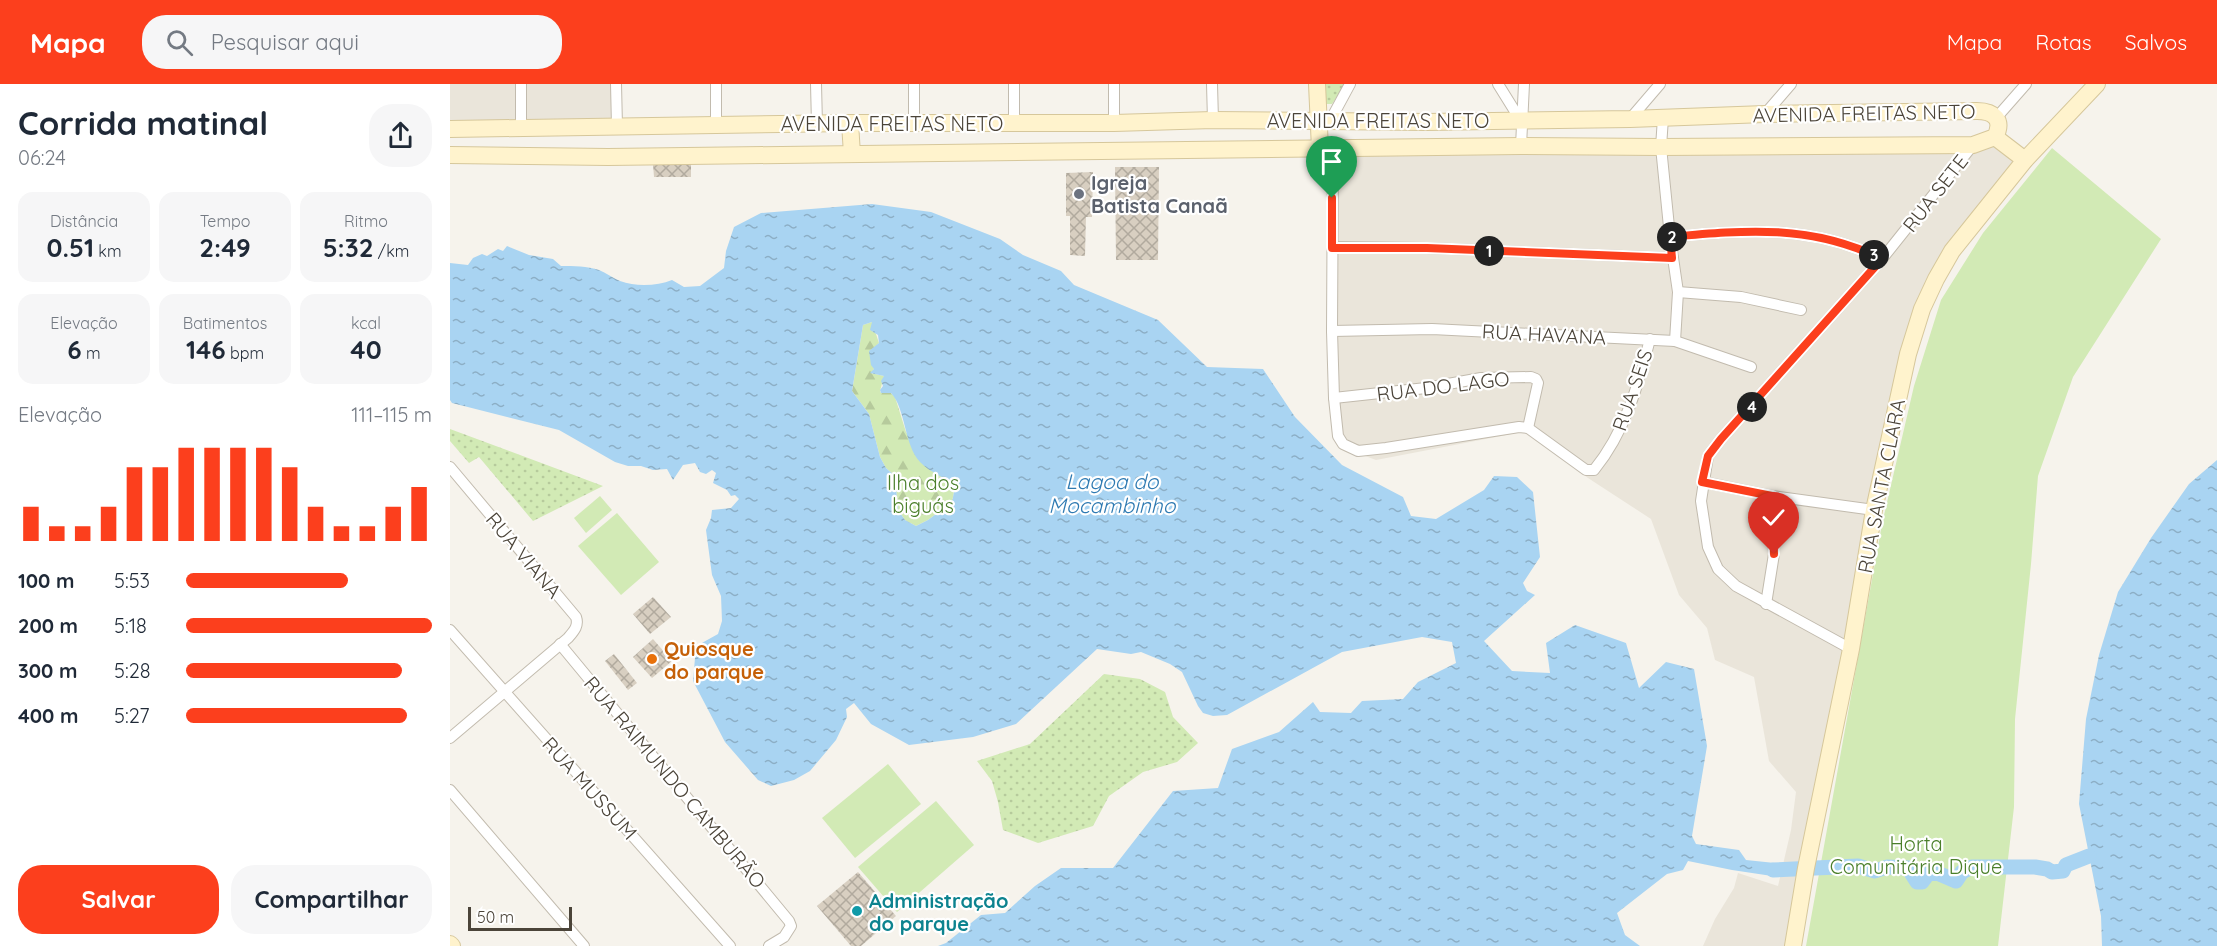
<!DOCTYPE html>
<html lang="pt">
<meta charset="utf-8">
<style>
body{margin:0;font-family:Quicksand,sans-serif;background:#f6f6f7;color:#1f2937;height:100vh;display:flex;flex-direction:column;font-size:22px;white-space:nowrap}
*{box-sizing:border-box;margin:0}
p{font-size:20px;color:#747a83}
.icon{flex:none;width:33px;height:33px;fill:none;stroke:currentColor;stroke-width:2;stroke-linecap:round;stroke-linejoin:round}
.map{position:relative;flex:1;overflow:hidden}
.panel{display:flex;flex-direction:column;background:#fff;width:450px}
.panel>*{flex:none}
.scale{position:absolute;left:18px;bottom:15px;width:104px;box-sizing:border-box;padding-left:6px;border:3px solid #4b4439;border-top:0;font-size:16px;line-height:21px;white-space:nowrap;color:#4b4439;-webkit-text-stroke:4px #fff;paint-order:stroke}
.pin{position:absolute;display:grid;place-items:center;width:51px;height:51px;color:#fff;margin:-62px -26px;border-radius:50% 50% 50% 0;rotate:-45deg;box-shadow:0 0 6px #0007}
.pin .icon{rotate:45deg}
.km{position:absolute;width:30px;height:30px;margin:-15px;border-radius:50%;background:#222;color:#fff;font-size:16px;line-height:30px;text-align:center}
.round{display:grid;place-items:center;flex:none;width:63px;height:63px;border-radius:24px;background:#f6f6f7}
.overview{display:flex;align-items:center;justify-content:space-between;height:102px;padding:0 18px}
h1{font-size:33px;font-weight:700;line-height:45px}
.metrics{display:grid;grid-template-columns:repeat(3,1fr);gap:9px;height:102px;padding:6px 18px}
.metrics div{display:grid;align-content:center;border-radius:15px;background:#f6f6f7;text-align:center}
.metrics b{font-size:26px;font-weight:700}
.metrics small{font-size:16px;font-weight:400}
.metrics p{font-size:16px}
.chart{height:168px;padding:12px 18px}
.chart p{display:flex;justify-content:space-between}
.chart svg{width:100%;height:108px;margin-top:6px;stroke:#fc3f1d;stroke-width:6}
.primary-button{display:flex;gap:12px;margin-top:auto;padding:12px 18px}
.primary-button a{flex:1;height:69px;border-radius:24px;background:#fc3f1d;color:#fff;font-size:24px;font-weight:700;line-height:69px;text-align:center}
.primary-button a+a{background:#f6f6f7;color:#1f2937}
ul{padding:0 18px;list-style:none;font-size:20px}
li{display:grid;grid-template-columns:96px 72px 1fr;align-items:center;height:45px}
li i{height:15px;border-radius:8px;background:#fc3f1d}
header{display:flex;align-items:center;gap:36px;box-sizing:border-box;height:84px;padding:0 30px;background:#fc3f1d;color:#fff}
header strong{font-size:28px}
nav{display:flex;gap:33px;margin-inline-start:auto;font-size:21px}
.search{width:420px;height:54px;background:#f6f6f7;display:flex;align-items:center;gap:15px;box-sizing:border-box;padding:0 21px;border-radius:24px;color:#747a83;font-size:22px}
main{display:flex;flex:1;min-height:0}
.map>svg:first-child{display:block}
.residential{fill:#eae5da}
.grass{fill:url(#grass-dots)}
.forest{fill:url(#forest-firs)}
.garden{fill:#d2eab5}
.water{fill:url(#water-ripples);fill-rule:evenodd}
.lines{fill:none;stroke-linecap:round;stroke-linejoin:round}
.canal{stroke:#a9d4f2;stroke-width:15}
.building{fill:url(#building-cross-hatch)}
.street-casing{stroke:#c2bbae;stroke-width:12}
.secondary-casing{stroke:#d6c79b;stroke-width:18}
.street{stroke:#fff;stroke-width:10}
.secondary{stroke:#fff3cd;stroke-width:16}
.route-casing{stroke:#fff;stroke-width:12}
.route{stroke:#fc3f1d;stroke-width:8}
.worship-dot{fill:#6b7280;stroke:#fff;stroke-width:2}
.food-dot{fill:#e8710a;stroke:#fff;stroke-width:2}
.culture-dot{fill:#0f9aa8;stroke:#fff;stroke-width:2}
.labels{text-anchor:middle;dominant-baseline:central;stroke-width:4.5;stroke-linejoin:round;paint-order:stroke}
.street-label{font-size:20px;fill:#4b4439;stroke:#fff}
.worship-label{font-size:20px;font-weight:bold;fill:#5b616d;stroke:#fff;text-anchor:start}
.park-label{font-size:20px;fill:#4a7f2a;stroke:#fff}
.food-label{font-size:20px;font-weight:bold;fill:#c56008;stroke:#fff;text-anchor:start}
.culture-label{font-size:20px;font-weight:bold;fill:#0d838f;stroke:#fff;text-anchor:start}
.water-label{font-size:21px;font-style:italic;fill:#2e7ab2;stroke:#fff}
</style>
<header>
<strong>Mapa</strong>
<div class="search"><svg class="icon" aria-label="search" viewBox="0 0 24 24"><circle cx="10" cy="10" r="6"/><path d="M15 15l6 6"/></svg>Pesquisar aqui</div>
<nav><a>Mapa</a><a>Rotas</a><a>Salvos</a></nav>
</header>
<main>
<section class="panel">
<div class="overview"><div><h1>Corrida matinal</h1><p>06:24</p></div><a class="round"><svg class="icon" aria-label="share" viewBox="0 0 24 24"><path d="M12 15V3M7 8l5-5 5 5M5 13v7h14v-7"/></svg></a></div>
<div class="metrics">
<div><p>Distância</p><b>0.51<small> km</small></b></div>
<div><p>Tempo</p><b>2:49</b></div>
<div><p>Ritmo</p><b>5:32<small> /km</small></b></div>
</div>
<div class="metrics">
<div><p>Elevação</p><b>6<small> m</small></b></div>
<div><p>Batimentos</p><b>146<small> bpm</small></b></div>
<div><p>kcal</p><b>40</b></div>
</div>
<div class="chart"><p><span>Elevação</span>111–115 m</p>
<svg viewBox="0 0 160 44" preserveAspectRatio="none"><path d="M5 44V30M15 44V38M25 44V38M35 44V30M45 44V14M55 44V14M65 44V6M75 44V6M85 44V6M95 44V6M105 44V14M115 44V30M125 44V38M135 44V38M145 44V30M155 44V22"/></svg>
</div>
<ul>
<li><b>100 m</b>5:53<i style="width:66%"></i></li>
<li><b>200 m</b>5:18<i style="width:100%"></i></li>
<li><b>300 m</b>5:28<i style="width:88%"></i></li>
<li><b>400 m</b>5:27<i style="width:90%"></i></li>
</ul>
<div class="primary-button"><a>Salvar</a><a>Compartilhar</a></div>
</section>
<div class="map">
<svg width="1767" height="862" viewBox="0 0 1767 862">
<defs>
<pattern id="grass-dots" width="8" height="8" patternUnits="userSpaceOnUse" patternTransform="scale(1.5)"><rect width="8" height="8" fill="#d2eab5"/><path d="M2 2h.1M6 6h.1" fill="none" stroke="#b6ca9c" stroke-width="1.8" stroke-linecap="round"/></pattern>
<pattern id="forest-firs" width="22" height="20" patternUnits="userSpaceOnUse" patternTransform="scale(1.5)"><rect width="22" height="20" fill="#d2eab5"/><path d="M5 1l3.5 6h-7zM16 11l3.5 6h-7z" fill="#b6ca9c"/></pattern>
<pattern id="water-ripples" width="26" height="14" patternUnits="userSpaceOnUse" patternTransform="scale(1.5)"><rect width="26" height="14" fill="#a9d4f2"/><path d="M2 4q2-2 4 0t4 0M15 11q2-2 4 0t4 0" fill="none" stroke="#8caec5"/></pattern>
<pattern id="building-cross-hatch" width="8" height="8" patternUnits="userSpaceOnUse" patternTransform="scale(1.5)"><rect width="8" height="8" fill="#d8cfc1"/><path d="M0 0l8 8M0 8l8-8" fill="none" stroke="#b1aa9e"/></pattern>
</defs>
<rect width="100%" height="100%" fill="#f6f3ec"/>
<g class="residential">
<polygon points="0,0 166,0 167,42 0,45"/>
<polygon points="1545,55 1575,79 1504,171 1476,226 1449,316 1342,862 1253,862 1265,835 1284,804 1288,789 1328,802 1341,746 1346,708 1319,677 1304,593 1265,576 1257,544 1229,511 1201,435 1138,394 1077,347 926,376 891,363 885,305 885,65"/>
</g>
<g class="grass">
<polygon points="873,0 896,0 882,20 873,20"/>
<polygon points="0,345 153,402 83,437 29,373 19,379 0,357"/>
<polygon points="654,590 690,595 715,608 723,633 748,659 727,678 693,688 659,712 643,742 588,759 553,746 548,718 542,697 527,677 580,660"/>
</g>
<path class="forest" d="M422,238L429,259C421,267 421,275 424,285L421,289L434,292L430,307L431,309H441L445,313L456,348L493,395L499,397L505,403L502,418L478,436L466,442L455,436L448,426L445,392L436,384L430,373L419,330L402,307L413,241Z"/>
<g class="garden">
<polygon points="1602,64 1711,155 1623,293 1588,392 1581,480 1565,635 1564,723 1548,862 1356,862 1432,440 1464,302 1491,216 1533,149"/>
<polygon points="150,412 162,426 136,449 124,434"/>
<polygon points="167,429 209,478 171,511 128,462"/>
<polygon points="438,680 471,720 405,774 372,734"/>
<polygon points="486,717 524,761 447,828 408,783"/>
</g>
<g class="water">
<path d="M422,120L481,128L550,155L573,171L611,187L624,201L708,236L757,283L813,285L845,333L892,381L953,413L961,432L986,435L1034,406L1044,392L1067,393L1083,408L1090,473L1073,499L1077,507L1085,511L1034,557L1062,587L1100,589L1096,559L1125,541L1176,559L1189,604L1216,578L1244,585L1257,662L1242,752L1246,760L1289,766L1296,776L1325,779L1322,792L1282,786L1238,777L1233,786L1217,790L1167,829L1175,851L1190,862H488L496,859L531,831L555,829L585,802L611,784H663L723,707L768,704L782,665L829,648L863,618L870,628L901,629L912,617L953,615L968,598L1006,579L1002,558L972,553L892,568L777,631L763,632L753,629L748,622L732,588L720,580L691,568L681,570L647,565L566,640L523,653L459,661L421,640L404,619L396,625L397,633L386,656L360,687L344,696L321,702L308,696L275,658L243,597L245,574L241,565L268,550L272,537L271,512L262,491L256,446L261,434L262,426L281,424L289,415L285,411L281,412L277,406L263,399L266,389L262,386L256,390L250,388L245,379L233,381L223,396L217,385L203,386L191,382H178L165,378L109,346L2,319L0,316V179L18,181L23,174L32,170L37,172L48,165L53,167L57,162L79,171L103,175L111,182C124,182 137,182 149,186C156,189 163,194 170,197C186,203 207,202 222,196L234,203L250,202L274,184L276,167L284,143L311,129ZM422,238L420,246L428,251L429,259L419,267L421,281L424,285L420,289L434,292L431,297L433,302L430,306L431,309H441C456,325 454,361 470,378C480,389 496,393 505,403L502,418L478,436L466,442L455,436L448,426L445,392L436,384L430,373L419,330L402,307L413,241Z"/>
<polygon points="1767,376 1767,862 1652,862 1651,832 1629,720 1636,635 1649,571 1668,508 1701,454 1739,400"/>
</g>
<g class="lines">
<polyline class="canal" points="1323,786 1408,782 1425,787 1437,783 1458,784 1467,798 1472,798 1478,790 1485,788 1506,797 1512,788 1522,783 1585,783 1597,785 1602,788 1613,787 1616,781 1639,772"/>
</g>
<g class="building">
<polygon points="241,79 241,93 204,93 203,80"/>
<polygon points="665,83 709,83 708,176 666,176"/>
<polygon points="643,88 642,133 636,133 635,172 620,171 620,132 616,132 616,89"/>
<polygon points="203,513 221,533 200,550 183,530"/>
<polygon points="203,555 222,577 202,594 183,573"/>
<polygon points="164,570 187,599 178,606 155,577"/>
<polygon points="408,788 446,832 411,862 401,862 367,822"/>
</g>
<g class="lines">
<g class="street-casing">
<g id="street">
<polyline points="71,0 71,45"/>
<polyline points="166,0 167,42"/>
<polyline points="266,0 266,41"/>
<polyline points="366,0 367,40"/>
<polyline points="464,0 464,40"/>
<polyline points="564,0 564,38"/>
<polyline points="664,0 664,39"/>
<polyline points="762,0 763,36"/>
<polyline points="1048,0 1071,37"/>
<polyline points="1315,30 1341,0"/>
<polyline points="1547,33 1576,0"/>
<polyline points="1213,34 1211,63 1220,153 1228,208 1225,257"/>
<polyline points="1180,35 1210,0"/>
<polyline points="880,37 900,0"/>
<polyline points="1071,62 1074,0"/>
<path d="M883,65L882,247L884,314L888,352L893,360L908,367L936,364L1069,343L1078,344L1136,386H1144C1175,348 1188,302 1200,255"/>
<path d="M1220,153C1296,146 1361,140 1432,175"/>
<polyline points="882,163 977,164 1223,174"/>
<polyline points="1228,208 1291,213 1351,226"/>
<polyline points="882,247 982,245 1225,257 1301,283"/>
<polyline points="884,314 976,304 1031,294 1081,293 1086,295 1088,299 1078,344"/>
<path d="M0,383L126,533C129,542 124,547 118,554L0,654"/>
<polyline points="1253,398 1322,412 1424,426"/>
<polyline points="1316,520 1324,470 1322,412"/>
<polyline points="0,546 280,862"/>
<polyline points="110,560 339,837 341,842 334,853 319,862"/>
<polyline points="1401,565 1286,502 1268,485 1258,463 1251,417 1258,372 1271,355 1432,175 1523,61"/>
<polyline points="0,706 134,862"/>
</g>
</g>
<g class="secondary-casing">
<g id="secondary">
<polyline points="867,0 870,65"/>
<polyline points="400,39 402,70"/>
<path d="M0,45L400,39H664L763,36L977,38L1180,35L1315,30L1527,27C1544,27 1554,36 1545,53L1523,61L1211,63L1071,62L158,73L0,71"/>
<polyline points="1545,53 1575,76"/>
<polyline points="0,860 2,862"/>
<polyline points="1343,862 1356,784 1401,565 1424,426 1458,270 1472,225 1486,195 1502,167 1575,76 1647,0"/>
</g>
</g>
<use href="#street" class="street"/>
<use href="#secondary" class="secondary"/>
</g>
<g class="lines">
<g class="route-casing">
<path id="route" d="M882,114V164H977L1222,174L1220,153C1296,146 1361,140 1432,175L1271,355L1258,372L1252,398L1322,412L1324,470"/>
</g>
<use href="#route" class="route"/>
</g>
<circle class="worship-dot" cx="629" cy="110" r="6"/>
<circle class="food-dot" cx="202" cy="575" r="6"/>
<circle class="culture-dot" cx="407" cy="827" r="6"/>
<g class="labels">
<g class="street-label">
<text transform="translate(1414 29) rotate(-1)">AVENIDA FREITAS NETO</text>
<text x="928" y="36">AVENIDA FREITAS NETO</text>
<text x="442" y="39">AVENIDA FREITAS NETO</text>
<text transform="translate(1485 109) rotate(-52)">RUA SETE</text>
<text transform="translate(1094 250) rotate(3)">RUA HAVANA</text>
<text transform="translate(993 302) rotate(-7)">RUA DO LAGO</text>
<text transform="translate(1182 306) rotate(-71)">RUA SEIS</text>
<text transform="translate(1431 402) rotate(-79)">RUA SANTA CLARA</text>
<text transform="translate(74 471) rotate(50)">RUA VIANA</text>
<text transform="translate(225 698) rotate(50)">RUA RAIMUNDO CAMBURÃO</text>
<text transform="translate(140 704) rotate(48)">RUA MUSSUM</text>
</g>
<g class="worship-label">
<text x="641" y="98">Igreja<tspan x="641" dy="23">Batista Canaã</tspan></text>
</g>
<g class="park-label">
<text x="473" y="398">Ilha dos<tspan x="473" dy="23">biguás</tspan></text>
<text x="1466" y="759">Horta<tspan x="1466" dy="23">Comunitária Dique</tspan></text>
</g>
<g class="food-label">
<text x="214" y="564">Quiosque<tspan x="214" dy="23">do parque</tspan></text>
</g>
<g class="culture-label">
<text x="419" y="816">Administração<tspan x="419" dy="23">do parque</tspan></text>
</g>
<g class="water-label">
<text x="662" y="397">Lagoa do<tspan x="662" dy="24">Mocambinho</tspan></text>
</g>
</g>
</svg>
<div class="scale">50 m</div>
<div class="pin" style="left:882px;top:114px;background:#1e9e55"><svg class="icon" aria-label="arrive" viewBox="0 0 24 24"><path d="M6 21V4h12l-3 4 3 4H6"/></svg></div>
<div class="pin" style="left:1324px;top:470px;background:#d93025"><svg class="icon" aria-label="check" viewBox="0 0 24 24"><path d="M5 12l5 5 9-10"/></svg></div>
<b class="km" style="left:1039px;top:167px">1</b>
<b class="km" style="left:1222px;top:153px">2</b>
<b class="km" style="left:1424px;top:171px">3</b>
<b class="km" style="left:1302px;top:323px">4</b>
</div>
</main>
